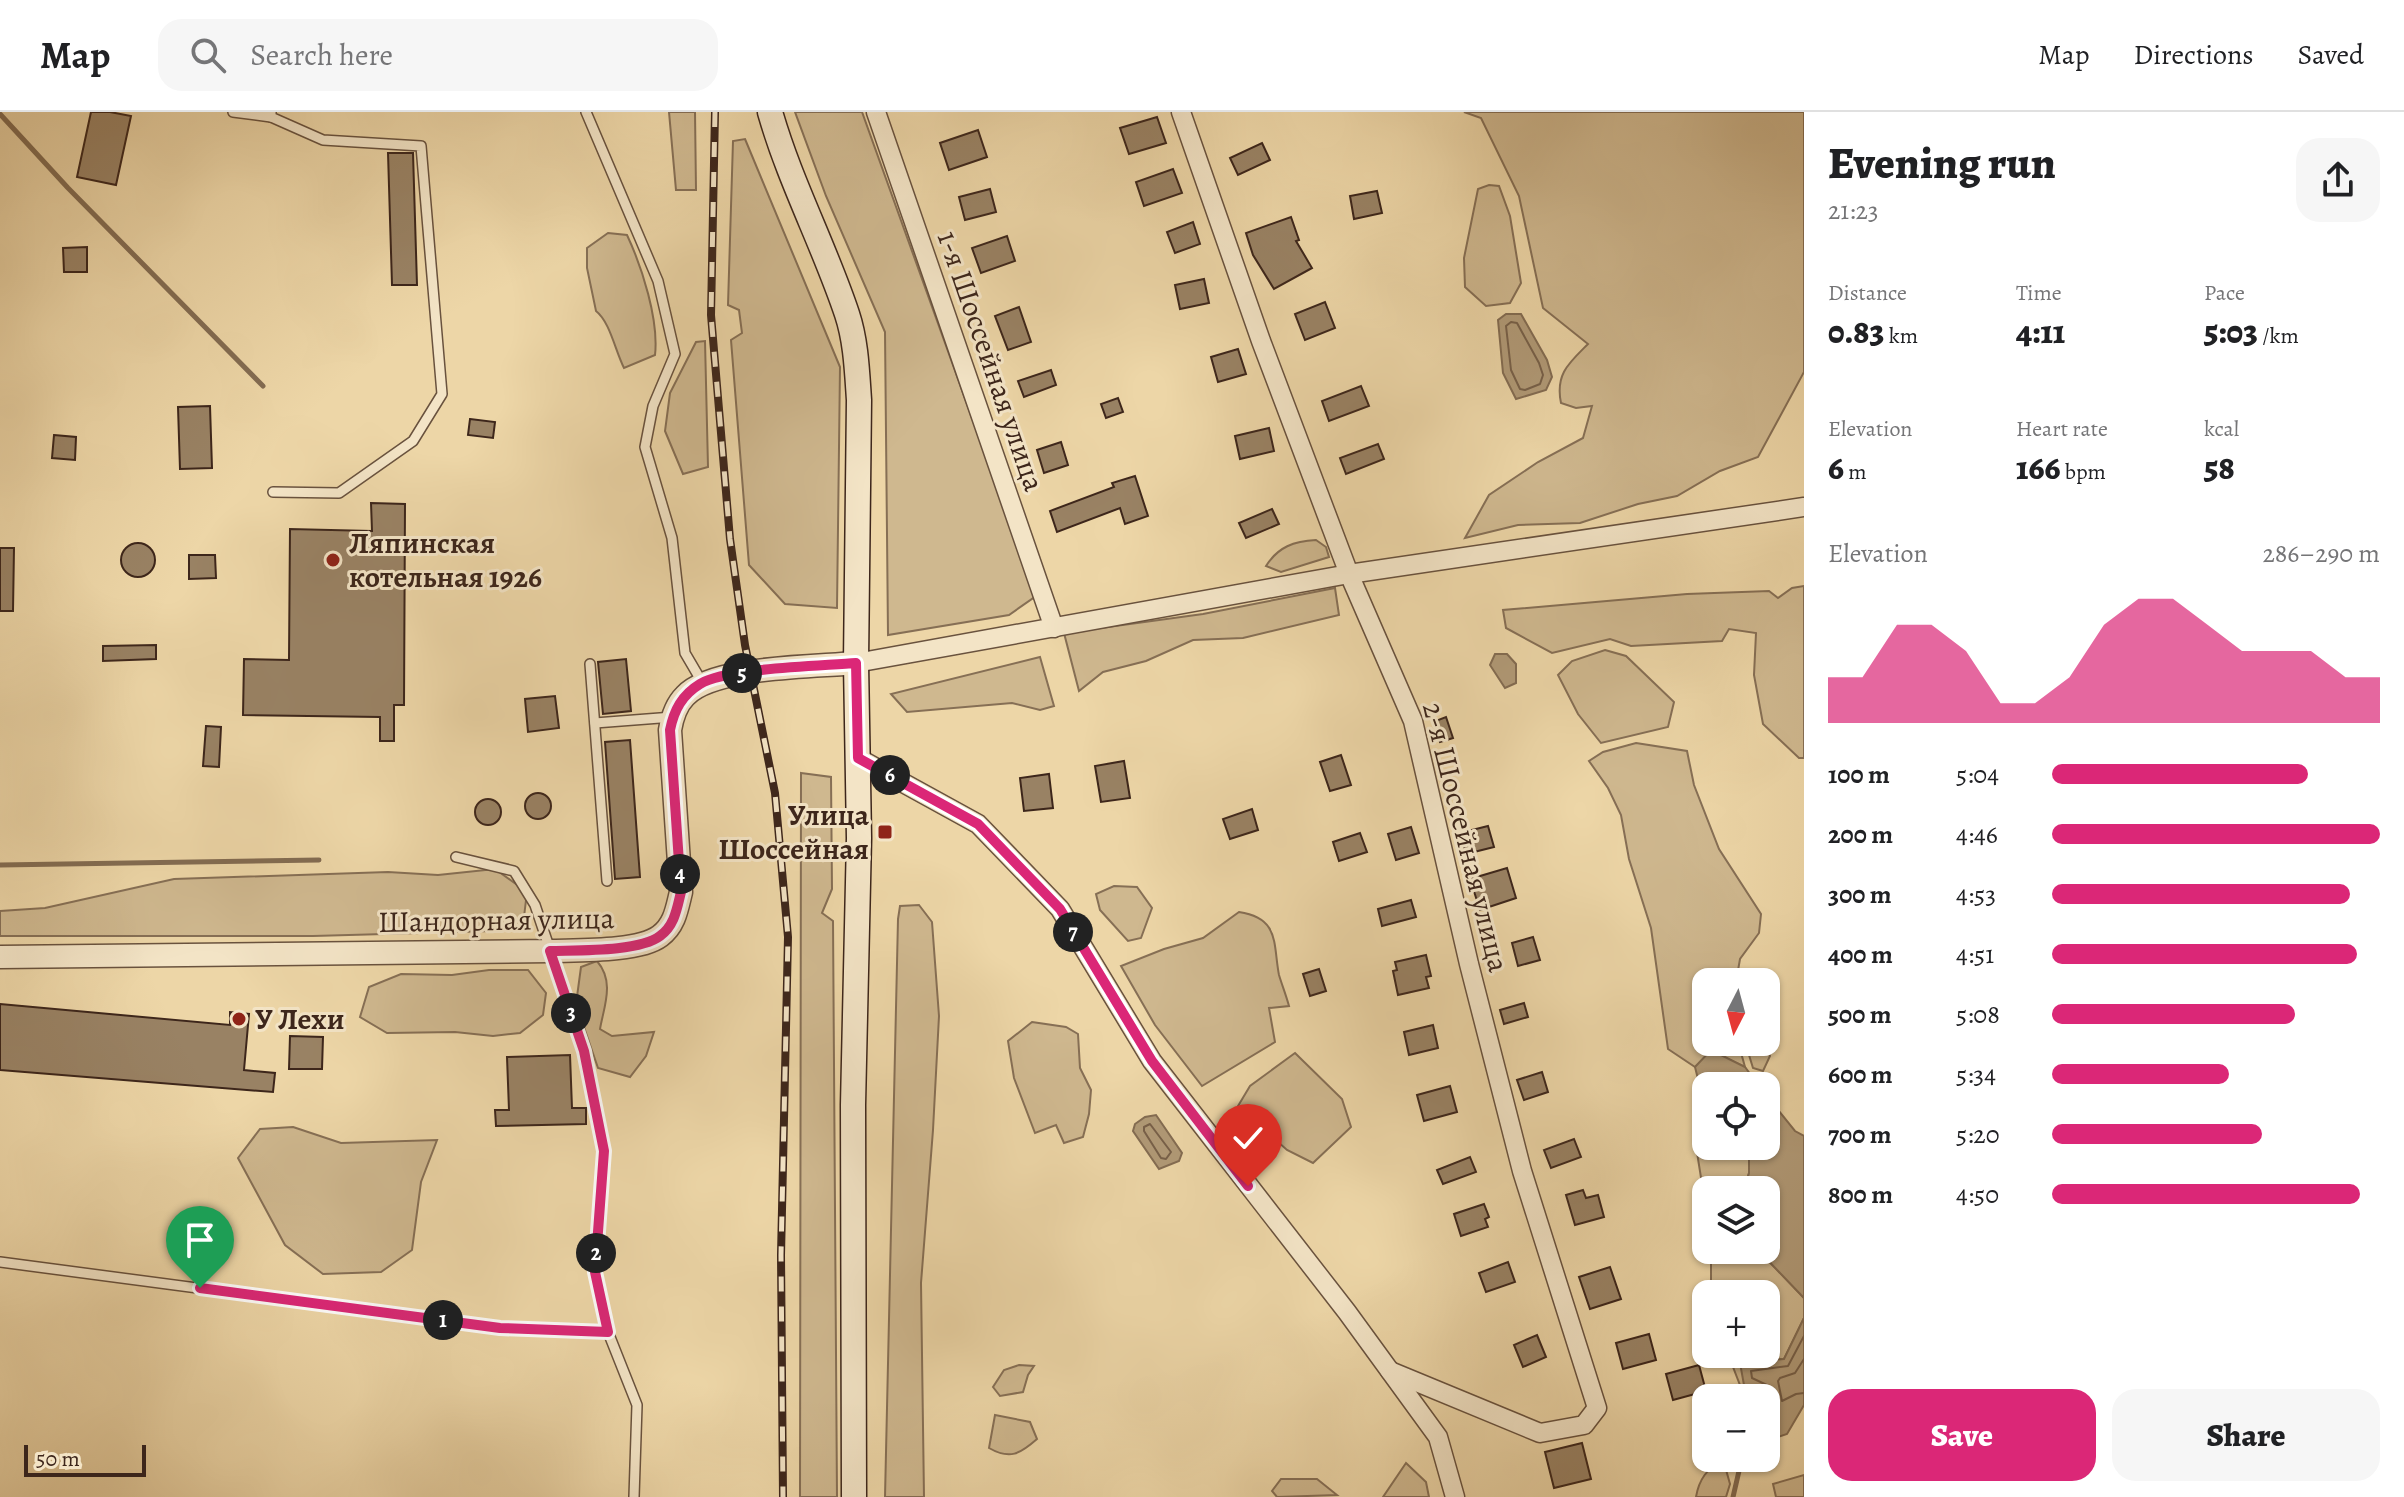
<!DOCTYPE html>
<meta charset="utf-8">
<style>
body{margin:0;font-family:Alegreya,serif;background:#f6f6f6;color:#202124;height:100vh;display:flex;flex-direction:column;font-size:30px;white-space:nowrap}
*{box-sizing:border-box;margin:0}
p{font-size:26px;color:#757577}
.icon{flex:none;width:44px;height:44px;fill:none;stroke:currentColor;stroke-width:2;stroke-linecap:round;stroke-linejoin:round}
.map{position:relative;flex:1;overflow:hidden}
.sheet{display:flex;flex-direction:column;background:#fff;width:600px}
.sheet>*{flex:none}
.needle{width:52px;rotate:186deg}
.fabs{position:absolute;left:1692px;top:856px;display:grid;gap:16px}
.fabs a{display:grid;place-items:center;width:88px;height:88px;border-radius:16px;background:#fff;box-shadow:0 2px 6px #0004;font-size:40px}
.scale{position:absolute;left:24px;bottom:20px;width:122px;box-sizing:border-box;padding-left:8px;border:4px solid #3d261b;border-top:0;font-size:22px;line-height:28px;white-space:nowrap;color:#3d261b;-webkit-text-stroke:6px #f3e4c6;paint-order:stroke}
.pin{position:absolute;display:grid;place-items:center;width:68px;height:68px;color:#fff;margin:-82px -34px;border-radius:50% 50% 50% 0;rotate:-45deg;box-shadow:0 0 8px #0007}
.pin .icon{rotate:45deg}
.km{position:absolute;width:40px;height:40px;margin:-20px;border-radius:50%;background:#222;color:#fff;font-size:22px;line-height:40px;text-align:center}
.round{display:grid;place-items:center;flex:none;width:84px;height:84px;border-radius:24px;background:#f6f6f6}
.headline{display:flex;align-items:center;justify-content:space-between;height:136px;padding:0 24px}
h1{font-size:44px;font-weight:800;line-height:60px}
.stats{display:grid;grid-template-columns:repeat(3,1fr);gap:12px;height:136px;padding:8px 24px}
.stats div{display:grid;align-content:center}
.stats b{font-size:34px;font-weight:800}
.stats small{font-size:22px;font-weight:400}
.stats p{font-size:22px}
.chart{height:224px;padding:16px 24px}
.chart p{display:flex;justify-content:space-between}
.chart svg{width:100%;height:144px;margin-top:8px;fill:#db2777;opacity:.7}
.action{display:flex;gap:16px;margin-top:auto;padding:16px 24px}
.action a{flex:1;height:92px;border-radius:24px;background:#db2777;color:#fff;font-size:32px;font-weight:800;line-height:92px;text-align:center}
.action a+a{background:#f6f6f6;color:#202124}
ul{padding:0 24px;list-style:none;font-size:26px}
li{display:grid;grid-template-columns:128px 96px 1fr;align-items:center;height:60px}
li i{height:20px;border-radius:10px;background:#db2777}
header{display:flex;align-items:center;gap:48px;box-sizing:border-box;height:112px;padding:0 40px;background:#fff;border-bottom:2px solid #e0e0e0}
header strong{font-size:38px}
nav{display:flex;gap:44px;margin-inline-start:auto;font-size:28px}
.search{width:560px;height:72px;background:#f6f6f6;display:flex;align-items:center;gap:20px;box-sizing:border-box;padding:0 28px;border-radius:24px;color:#757577;font-size:30px}
main{display:flex;flex:1;min-height:0}
.map>svg:first-child{display:block}
.green{fill:#cfb88f;stroke:#866f55;stroke-width:2}
.water{fill:#b19a77;stroke:#836c52;stroke-width:2}
.lines{fill:none;stroke-linecap:round;stroke-linejoin:round}
.shore{stroke:#776049;stroke-width:2}
.stream{stroke:#836c52;stroke-width:5}
.building{fill:#998264;stroke:#3d261b;stroke-width:2}
.service-casing{stroke:#69523e;stroke-width:12}
.minor-casing{stroke:#69523e;stroke-width:21}
.tertiary-casing{stroke:#69523e;stroke-width:25}
.secondary-casing{stroke:#3d261b;stroke-width:27}
.service{stroke:#f3e4c6;stroke-width:9}
.minor{stroke:#f3e4c6;stroke-width:18}
.tertiary{stroke:#f3e4c6;stroke-width:22}
.secondary{stroke:#f3e4c6;stroke-width:24}
.rail-casing{stroke:#3d261b;stroke-width:8}
.rail{stroke:#f3e4c6;stroke-width:5;stroke-dasharray:15;stroke-linecap:butt}
.route-casing{stroke:#fff;stroke-width:16}
.route{stroke:#db2777;stroke-width:10}
.poi-dot{fill:#8f2418;stroke:#f3e4c6;stroke-width:3}
.labels{text-anchor:middle;dominant-baseline:central;stroke-width:6;stroke-linejoin:round;paint-order:stroke}
.street-label{font-size:30px;fill:#3d261b;stroke:#f3e4c6}
.poi-label{font-size:30px;font-weight:bold;fill:#3d261b;stroke:#f3e4c6;text-anchor:start}
</style>
<header>
<strong>Map</strong>
<div class="search"><svg class="icon" aria-label="search" viewBox="0 0 24 24"><circle cx="10" cy="10" r="6"/><path d="M15 15l6 6"/></svg>Search here</div>
<nav><a>Map</a><a>Directions</a><a>Saved</a></nav>
</header>
<main>
<div class="map">
<svg width="1804" height="1385" viewBox="0 0 1804 1385">
<rect width="100%" height="100%" fill="#edd6a7"/>
<filter id="stains"><feTurbulence type="fractalNoise" baseFrequency=".0025" numOctaves="4"/><feColorMatrix values="0 0 0 0 .2 0 0 0 0 .09 0 0 0 0 .02 0 0 0 .5 -.17"/></filter>
<radialGradient id="worn" r=".72"><stop offset=".6" stop-color="#630" stop-opacity="0"/><stop offset="1" stop-color="#630" stop-opacity=".3"/></radialGradient>
<g class="green">
<polygon points="669,0 695,0 696,78 676,78"/>
<polygon points="795,0 862,0 1036,484 1009,503 888,523 885,220 826,84"/>
<path d="M1464,0H1804V260L1758,345L1720,359L1677,384L1638,392L1580,411L1518,413L1465,426L1489,383L1538,350L1583,326L1592,294L1576,296L1561,291C1555,262 1569,251 1588,232L1543,196L1519,84L1481,6Z"/>
<polygon points="745,27 840,255 837,496 785,492 749,453 731,228 742,221 739,198 728,193 733,29"/>
<polygon points="1489,73 1499,74 1510,104 1521,171 1510,191 1486,194 1465,175 1464,146 1478,77"/>
<path d="M608,121L627,123C642,155 659,208 655,243L624,256C615,238 610,210 596,199L587,156V136Z"/>
<polygon points="705,229 708,355 683,362 665,319 670,281 696,230"/>
<path d="M1316,428L1326,435L1329,445L1281,460L1266,454C1278,435 1294,429 1316,428Z"/>
<polygon points="1804,474 1804,646 1799,646 1763,612 1754,563 1756,521 1729,517 1722,529 1631,534 1610,527 1552,541 1506,516 1503,498 1687,482 1769,479 1778,486 1792,476"/>
<polygon points="1335,476 1339,503 1243,526 1193,528 1146,549 1103,560 1079,579 1064,521 1203,502"/>
<polygon points="1605,538 1626,544 1674,590 1668,615 1601,631 1578,602 1558,563 1572,549"/>
<polygon points="1040,545 1054,594 1040,598 1012,591 907,600 891,582"/>
<polygon points="1636,631 1687,639 1694,673 1719,737 1761,802 1759,821 1740,847 1736,870 1706,870 1706,930 1738,930 1745,955 1711,939 1695,955 1668,937 1651,816 1629,747 1621,703 1608,676 1589,649 1603,640"/>
<polygon points="801,661 831,665 832,777 822,801 833,809 837,1385 800,1385"/>
<polygon points="495,757 527,780 523,813 493,819 313,824 0,824 0,799 45,796 174,767 388,760 438,763"/>
<polygon points="1114,774 1137,775 1152,796 1141,826 1128,829 1100,798 1096,782"/>
<polygon points="919,793 932,810 939,904 933,1018 921,1171 924,1385 885,1385 898,807 900,794"/>
<path d="M1239,800C1280,806 1273,832 1279,863C1282,873 1286,883 1289,894L1269,896L1275,930L1202,974L1155,913L1121,854L1164,837L1203,826Z"/>
<path d="M597,849C615,870 604,894 600,917L612,924L654,920L646,944L630,965L598,956L576,892L581,855Z"/>
<polygon points="489,858 528,858 546,881 543,903 520,921 493,924 455,920 387,921 360,905 369,875 401,862 452,863"/>
<polygon points="1032,910 1066,915 1078,922 1080,956 1091,978 1089,1002 1083,1025 1064,1031 1056,1013 1035,1021 1014,966 1008,929"/>
<polygon points="1745,930 1765,930 1770,944 1763,959 1753,956"/>
<polygon points="1295,941 1342,987 1351,1015 1313,1051 1287,1038 1238,994 1250,974"/>
<polygon points="1702,985 1706,995 1706,1034 1749,1034 1749,1061 1744,1078 1706,1078 1706,1097 1695,1028 1694,997"/>
<polygon points="293,1015 341,1031 437,1028 421,1070 412,1138 381,1160 323,1162 285,1133 238,1046 260,1017"/>
<polygon points="1711,1138 1758,1138 1804,1186 1804,1206 1784,1247 1756,1248 1764,1278 1758,1286 1745,1286 1728,1242 1766,1242 1766,1182 1711,1182"/>
<polygon points="1019,1253 1034,1254 1028,1263 1023,1280 1000,1284 993,1275 1004,1258"/>
<path d="M995,1303L1030,1310L1037,1327C1020,1342 1010,1348 989,1336Z"/>
<path d="M1723,1347L1730,1372L1726,1385H1696C1699,1367 1707,1357 1723,1347Z"/>
<polygon points="1406,1351 1426,1370 1429,1385 1383,1385"/>
<polygon points="1804,1363 1804,1385 1776,1385 1773,1372"/>
<polygon points="1281,1367 1317,1367 1337,1383 1277,1385 1272,1379"/>
</g>
<g class="water">
<polygon points="1506,202 1521,202 1547,248 1552,265 1546,278 1516,287 1503,261 1498,208"/>
<polygon points="1495,542 1507,542 1516,552 1516,571 1505,576 1490,553"/>
<polygon points="1711,938 1745,955 1759,974 1706,974 1705,995 1695,955"/>
<polygon points="1766,983 1795,1019 1804,1024 1804,1186 1758,1138 1766,1138 1766,1078 1744,1078 1749,1061 1749,1034 1766,1034"/>
<polygon points="1156,1003 1182,1041 1179,1049 1159,1057 1133,1019 1135,1012 1145,1005"/>
<polygon points="1804,1206 1804,1293 1787,1322 1766,1329 1766,1286 1758,1286 1763,1278 1744,1273 1740,1251 1784,1247"/>
</g>
<g class="lines">
<g class="shore">
<polygon points="1511,210 1517,211 1539,251 1543,263 1540,272 1525,278 1520,277 1511,258 1506,214"/>
<polygon points="1150,1012 1171,1040 1166,1047 1161,1046 1144,1019 1144,1015"/>
<polyline points="1804,1247 1795,1261 1780,1266 1778,1269 1782,1289 1796,1282 1804,1281"/>
<polyline points="1766,1289 1770,1281 1769,1274 1752,1266 1751,1259 1788,1254 1804,1224"/>
</g>
<g class="stream">
<polyline points="0,2 68,76 263,274"/>
<polyline points="0,753 319,748"/>
<polyline points="1733,1385 1742,1346"/>
</g>
</g>
<g class="building">
<polygon points="91,0 110,0 131,4 116,73 77,65"/>
<polygon points="1157,5 1166,31 1129,42 1120,16"/>
<polygon points="978,18 987,45 949,58 940,31"/>
<polygon points="1262,31 1270,48 1238,63 1230,46"/>
<polygon points="388,41 413,41 417,173 392,173"/>
<polygon points="1173,57 1182,81 1144,94 1136,70"/>
<polygon points="990,77 996,100 965,108 959,85"/>
<polygon points="1377,79 1382,101 1354,107 1350,84"/>
<polygon points="1291,105 1299,128 1296,129 1312,156 1274,177 1253,143 1246,121"/>
<polygon points="1193,110 1200,132 1175,141 1167,120"/>
<polygon points="1007,124 1015,149 981,161 972,136"/>
<polygon points="87,135 87,160 64,160 63,136"/>
<polygon points="1204,167 1209,191 1180,197 1175,173"/>
<polygon points="1325,190 1335,216 1305,228 1295,202"/>
<polygon points="1019,195 1031,230 1008,238 995,204"/>
<polygon points="1238,237 1246,262 1218,270 1211,245"/>
<polygon points="1051,258 1056,273 1024,285 1018,269"/>
<polygon points="1361,274 1369,294 1329,309 1322,289"/>
<polygon points="1118,286 1123,300 1106,306 1101,292"/>
<polygon points="210,294 212,356 180,357 178,295"/>
<polygon points="470,307 495,310 493,326 468,323"/>
<polygon points="1269,316 1274,339 1240,347 1235,324"/>
<polygon points="54,323 76,325 75,348 52,346"/>
<polygon points="1061,330 1068,353 1044,361 1037,338"/>
<polygon points="1378,332 1384,347 1346,362 1340,346"/>
<polygon points="1135,364 1148,404 1125,412 1120,396 1057,420 1050,399 1114,375 1112,371"/>
<polygon points="371,391 405,392 404,593 394,593 394,629 380,629 380,605 243,603 244,547 289,548 290,417 372,419"/>
<polygon points="1272,397 1279,412 1246,426 1239,411"/>
<circle cx="138" cy="448" r="17"/>
<polygon points="0,436 14,436 13,499 0,499"/>
<polygon points="189,443 215,443 216,466 189,467"/>
<polygon points="156,533 156,547 103,549 103,534"/>
<polygon points="626,547 631,599 603,602 598,550"/>
<polygon points="555,584 559,616 528,620 525,587"/>
<polygon points="1446,605 1453,626 1440,630 1433,610"/>
<polygon points="206,614 221,615 219,655 203,654"/>
<polygon points="630,628 640,765 615,767 605,630"/>
<polygon points="1341,643 1351,673 1330,679 1320,650"/>
<polygon points="1124,649 1130,686 1101,690 1095,654"/>
<polygon points="1049,662 1053,696 1024,699 1020,666"/>
<circle cx="538" cy="694" r="13"/>
<circle cx="488" cy="700" r="13"/>
<polygon points="1252,697 1258,718 1230,727 1223,707"/>
<polygon points="1488,714 1494,735 1466,742 1460,721"/>
<polygon points="1411,715 1419,741 1396,748 1388,722"/>
<polygon points="1360,721 1367,740 1339,749 1333,730"/>
<polygon points="1507,756 1516,786 1480,798 1470,767"/>
<polygon points="1411,788 1416,805 1382,814 1378,797"/>
<polygon points="1533,825 1540,848 1518,854 1512,831"/>
<polygon points="1426,843 1431,864 1426,865 1429,876 1398,883 1393,859 1397,858 1395,850"/>
<polygon points="1319,857 1326,879 1310,884 1303,862"/>
<polygon points="1524,891 1528,905 1504,912 1500,898"/>
<polygon points="0,892 230,913 230,900 249,902 244,958 275,961 273,980 0,958"/>
<polygon points="1433,913 1438,936 1409,943 1404,920"/>
<polygon points="290,924 323,925 322,957 289,957"/>
<polygon points="570,943 572,996 586,996 586,1012 496,1014 495,998 509,998 507,945"/>
<polygon points="1542,960 1548,980 1524,988 1517,968"/>
<polygon points="1450,974 1457,1000 1424,1009 1417,983"/>
<polygon points="1574,1027 1581,1045 1551,1056 1544,1038"/>
<polygon points="1470,1045 1476,1060 1443,1072 1437,1058"/>
<polygon points="1583,1078 1586,1086 1598,1083 1604,1105 1575,1113 1566,1083"/>
<polygon points="1484,1092 1489,1105 1485,1107 1488,1115 1461,1124 1454,1102"/>
<polygon points="1508,1150 1515,1170 1486,1180 1479,1161"/>
<polygon points="1610,1155 1621,1187 1590,1197 1579,1165"/>
<polygon points="1649,1222 1656,1248 1623,1257 1616,1231"/>
<polygon points="1537,1223 1546,1245 1523,1255 1514,1233"/>
<polygon points="1699,1253 1706,1279 1673,1288 1666,1262"/>
<polygon points="1582,1331 1591,1367 1554,1376 1545,1340"/>
</g>
<g class="lines">
<g class="service-casing">
<g id="service">
<polyline points="233,0 271,5"/>
<polyline points="271,0 271,5 323,28 421,34 442,282 413,329 339,381 273,380"/>
<polyline points="586,0 658,169 675,242 653,294 645,335 672,426 685,541 702,570"/>
<polyline points="590,552 607,769"/>
<polyline points="595,611 673,605"/>
<polyline points="456,745 514,759 535,793 584,939 604,1039 595,1160 608,1220 637,1293 634,1385"/>
<polyline points="0,1150 500,1216 608,1220"/>
</g>
</g>
<g class="minor-casing">
<g id="minor">
<polyline points="876,0 1054,516"/>
<polyline points="1181,0 1261,229 1349,462 1413,609 1469,852 1522,1059 1597,1296 1584,1313 1540,1321 1390,1259"/>
<polyline points="856,551 1349,462 1804,395"/>
<polyline points="858,646 978,712 1060,797 1152,949 1347,1200 1438,1325 1455,1385"/>
</g>
</g>
<g class="tertiary-casing">
<path id="tertiary" d="M0,845L550,839C577,838 639,840 660,824C675,813 677,796 681,780L670,618C672,606 676,593 685,584C713,554 814,555 856,551"/>
</g>
<g class="secondary-casing">
<path id="secondary" d="M770,0C790,70 824,133 847,202C856,229 857,259 859,288L856,551L859,726L853,993L854,1385"/>
</g>
<use href="#service" class="service"/>
<use href="#minor" class="minor"/>
<use href="#tertiary" class="tertiary"/>
<use href="#secondary" class="secondary"/>
<g class="rail-casing">
<polyline id="rail" points="715,0 711,203 730,427 745,533 775,681 788,825 781,1143 783,1385"/>
</g>
<use href="#rail" class="rail"/>
</g>
<g class="lines">
<g class="route-casing">
<path id="route" d="M200,1176L500,1216L608,1220L595,1160L604,1039L584,939L550,839C577,838 639,840 660,824C675,813 677,796 681,780L670,618C674,598 682,583 700,572C726,556 821,554 856,551L858,646L978,712L1060,797L1152,949L1248,1074"/>
</g>
<use href="#route" class="route"/>
</g>
<g class="poi-dot">
<circle cx="333" cy="448" r="8"/>
<rect x="877" y="712" width="16" height="16" rx="4"/>
<circle cx="239" cy="907" r="8"/>
</g>
<g class="labels">
<g class="street-label">
<text transform="translate(991 249) rotate(71)">1-я Шоссейная улица</text>
<text transform="translate(1466 725) rotate(76)">2-я Шоссейная улица</text>
<text transform="translate(496 808) rotate(-1)">Шандорная улица</text>
</g>
<g class="poi-label">
<text x="349" y="431">Ляпинская<tspan x="349" dy="34">котельная 1926</tspan></text>
<text x="869" y="703" text-anchor="end">Улица<tspan x="869" dy="34">Шоссейная</tspan></text>
<text x="255" y="907">У Лехи</text>
</g>
</g>
<rect width="100%" height="100%" filter="url(#stains)"/>
<rect width="100%" height="100%" fill="url(#worn)"/>
</svg>
<div class="fabs">
<a><svg class="needle" viewBox="-14 -14 28 28"><path d="M0-13l5 13h-10z" fill="#e53935"/><path d="M0 13l5-13h-10z" fill="#757577"/></svg></a>
<a><svg class="icon" aria-label="locate" viewBox="0 0 24 24"><circle cx="12" cy="12" r="6"/><path d="M12 2v4M12 18v4M2 12h4M18 12h4"/></svg></a>
<a><svg class="icon" aria-label="layers" viewBox="0 0 24 24"><path d="M12 4l9 5-9 5-9-5zM3 14l9 5 9-5"/></svg></a>
<a>+</a>
<a>−</a>
</div>
<div class="scale">50 m</div>
<div class="pin" style="left:200px;top:1176px;background:#1e9e55"><svg class="icon" aria-label="arrive" viewBox="0 0 24 24"><path d="M6 21V4h12l-3 4 3 4H6"/></svg></div>
<div class="pin" style="left:1248px;top:1074px;background:#d93025"><svg class="icon" aria-label="check" viewBox="0 0 24 24"><path d="M5 12l5 5 9-10"/></svg></div>
<b class="km" style="left:443px;top:1208px">1</b>
<b class="km" style="left:596px;top:1141px">2</b>
<b class="km" style="left:571px;top:901px">3</b>
<b class="km" style="left:680px;top:762px">4</b>
<b class="km" style="left:742px;top:561px">5</b>
<b class="km" style="left:890px;top:663px">6</b>
<b class="km" style="left:1073px;top:820px">7</b>
</div>
<section class="sheet">
<div class="headline"><div><h1>Evening run</h1><p>21:23</p></div><a class="round"><svg class="icon" aria-label="share" viewBox="0 0 24 24"><path d="M12 15V3M7 8l5-5 5 5M5 13v7h14v-7"/></svg></a></div>
<div class="stats">
<div><p>Distance</p><b>0.83<small> km</small></b></div>
<div><p>Time</p><b>4:11</b></div>
<div><p>Pace</p><b>5:03<small> /km</small></b></div>
</div>
<div class="stats">
<div><p>Elevation</p><b>6<small> m</small></b></div>
<div><p>Heart rate</p><b>166<small> bpm</small></b></div>
<div><p>kcal</p><b>58</b></div>
</div>
<div class="chart"><p><span>Elevation</span>286–290 m</p>
<svg viewBox="0 0 160 44" preserveAspectRatio="none"><path d="M0 44V30L10 30L20 14L30 14L40 22L50 38L60 38L70 30L80 14L90 6L100 6L110 14L120 22L130 22L140 22L150 30L160 30V44z"/></svg>
</div>
<ul>
<li><b>100 m</b>5:04<i style="width:78%"></i></li>
<li><b>200 m</b>4:46<i style="width:100%"></i></li>
<li><b>300 m</b>4:53<i style="width:91%"></i></li>
<li><b>400 m</b>4:51<i style="width:93%"></i></li>
<li><b>500 m</b>5:08<i style="width:74%"></i></li>
<li><b>600 m</b>5:34<i style="width:54%"></i></li>
<li><b>700 m</b>5:20<i style="width:64%"></i></li>
<li><b>800 m</b>4:50<i style="width:94%"></i></li>
</ul>
<div class="action"><a>Save</a><a>Share</a></div>
</section>
</main>
